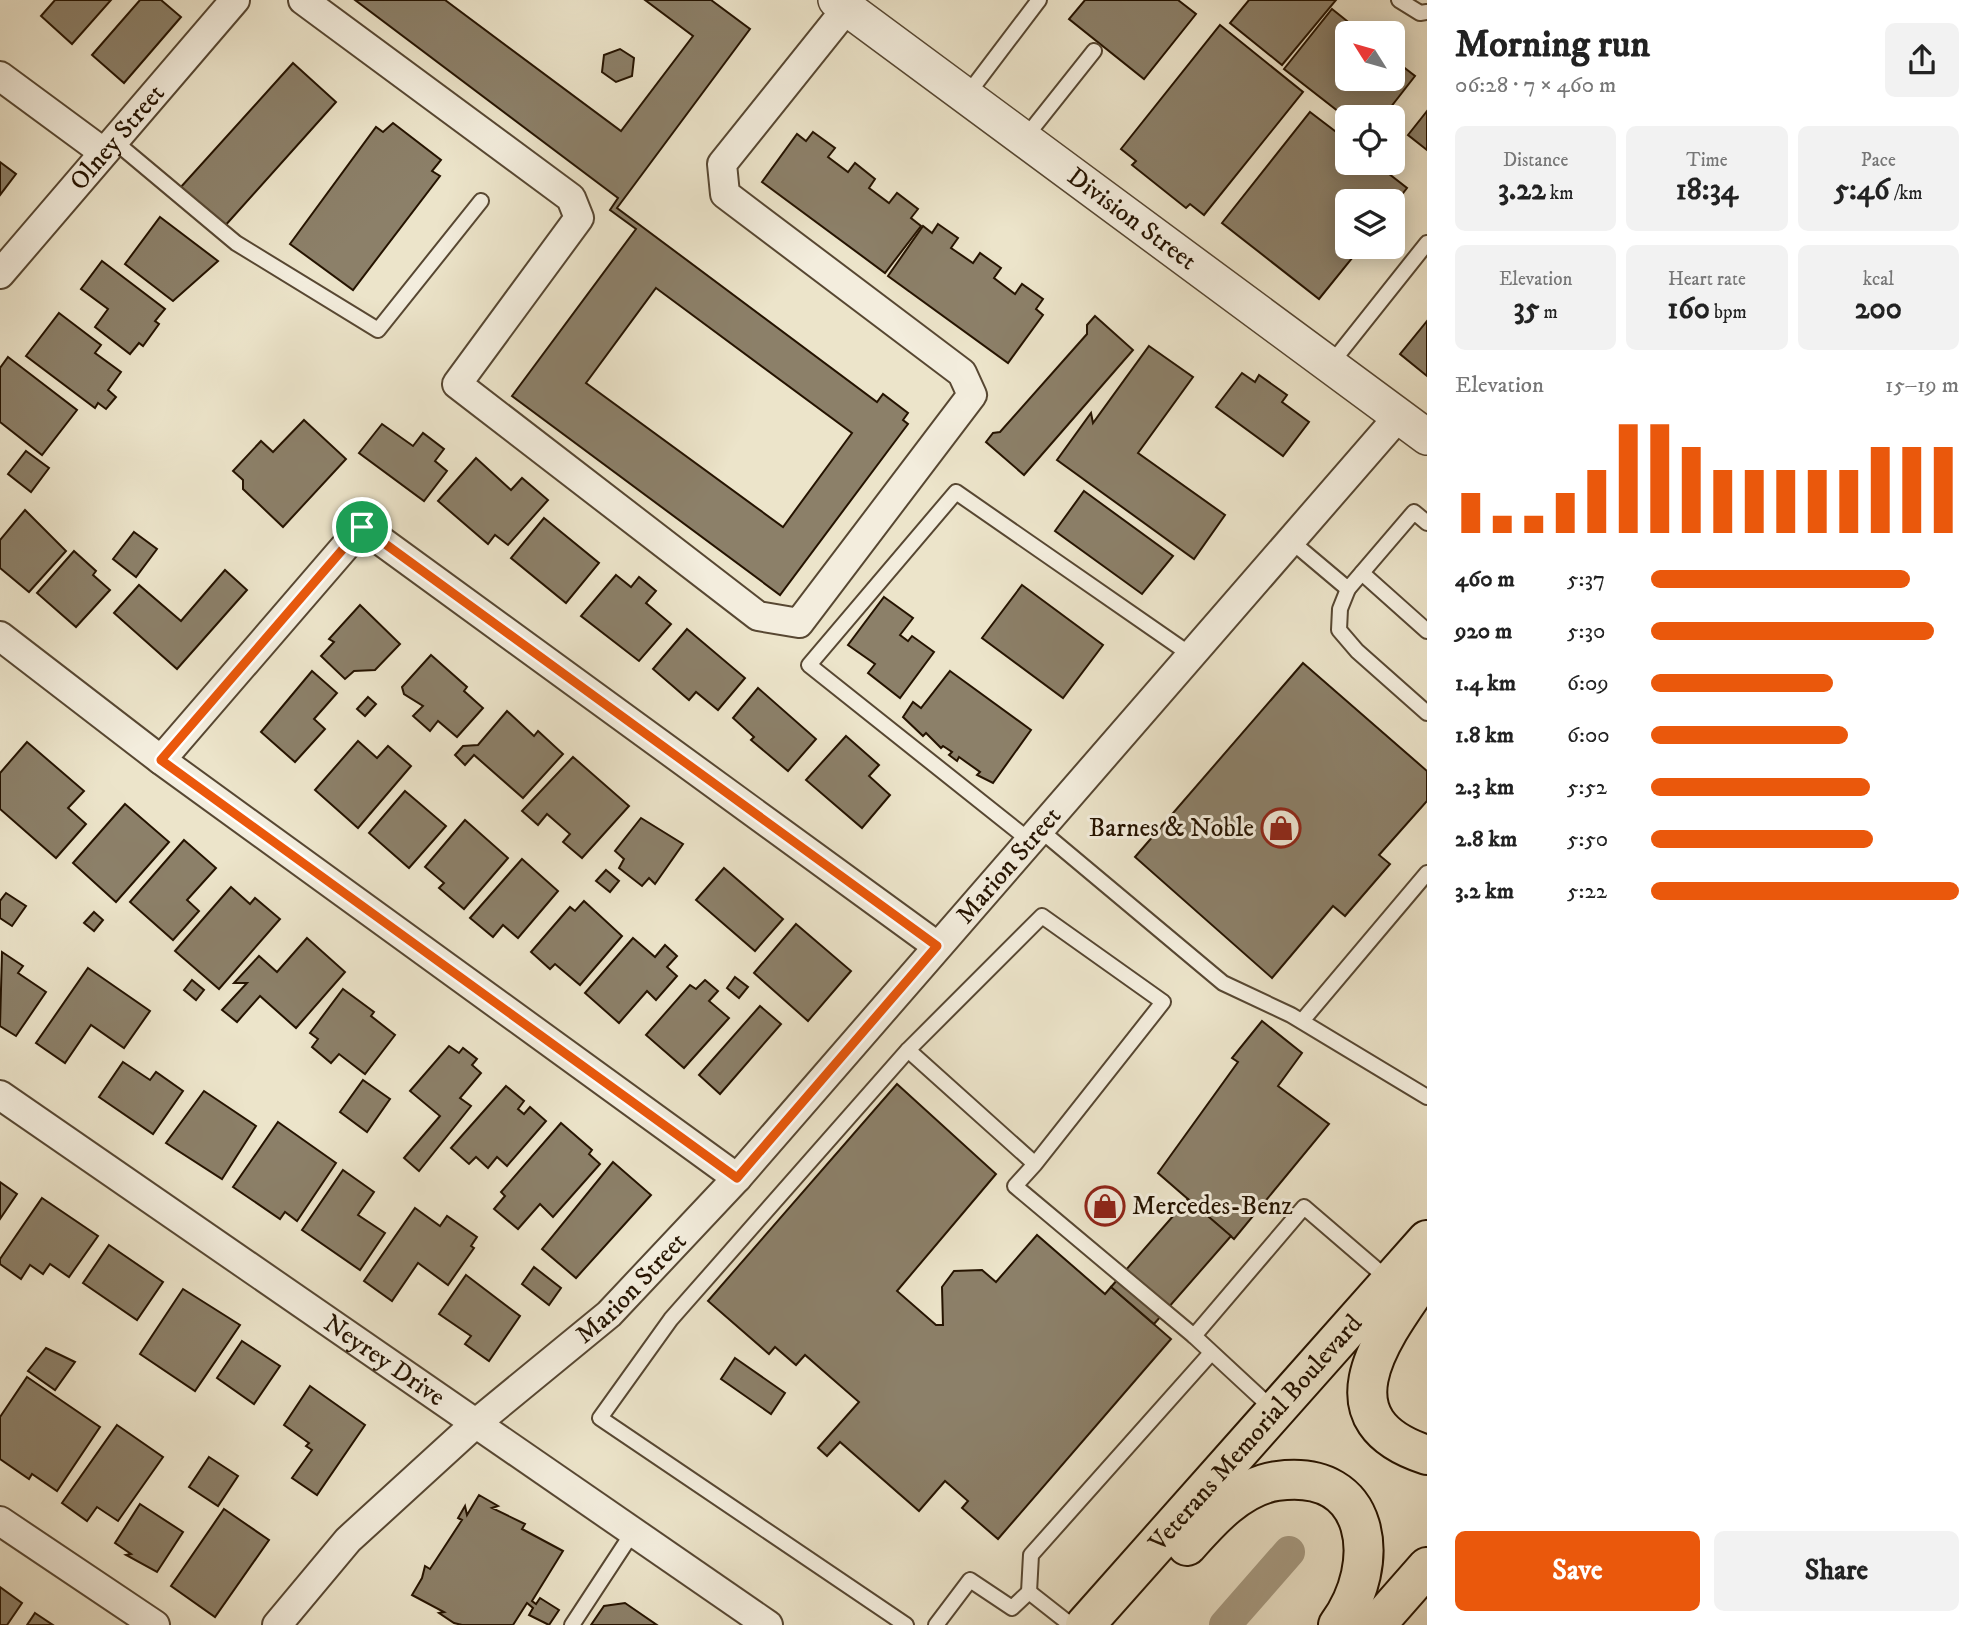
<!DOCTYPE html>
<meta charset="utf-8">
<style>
body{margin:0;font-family:"IM FELL DW Pica",serif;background:#f2f2f2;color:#222;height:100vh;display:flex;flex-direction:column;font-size:26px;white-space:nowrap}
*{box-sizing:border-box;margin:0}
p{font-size:23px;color:#767676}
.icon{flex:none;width:38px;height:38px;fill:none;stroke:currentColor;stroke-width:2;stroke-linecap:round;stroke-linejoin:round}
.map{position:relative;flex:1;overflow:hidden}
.sheet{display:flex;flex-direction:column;background:#fff;width:560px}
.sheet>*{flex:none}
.needle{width:46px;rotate:307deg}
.tools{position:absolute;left:1335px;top:21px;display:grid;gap:14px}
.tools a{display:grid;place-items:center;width:70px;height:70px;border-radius:10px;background:#fff;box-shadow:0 4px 18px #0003;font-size:35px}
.pin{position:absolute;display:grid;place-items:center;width:60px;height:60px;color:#fff;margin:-30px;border:4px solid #fff;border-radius:50%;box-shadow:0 2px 7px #0007}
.round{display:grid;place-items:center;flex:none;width:74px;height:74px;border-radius:10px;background:#f2f2f2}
.headline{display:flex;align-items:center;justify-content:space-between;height:119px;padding:0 28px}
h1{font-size:38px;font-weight:700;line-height:52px}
.metrics{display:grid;grid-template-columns:repeat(3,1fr);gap:10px;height:119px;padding:7px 28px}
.metrics div{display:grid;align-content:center;border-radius:10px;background:#f2f2f2;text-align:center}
.metrics b{font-size:30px;font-weight:700}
.metrics small{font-size:19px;font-weight:400}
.metrics p{font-size:19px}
.chart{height:196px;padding:14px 28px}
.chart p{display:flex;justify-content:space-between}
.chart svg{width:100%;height:126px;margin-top:7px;stroke:#ea580c;stroke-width:6}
.cta{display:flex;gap:14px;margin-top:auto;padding:14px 28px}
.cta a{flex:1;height:80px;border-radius:10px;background:#ea580c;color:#fff;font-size:28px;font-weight:700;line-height:80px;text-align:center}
.cta a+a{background:#f2f2f2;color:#222}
ul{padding:0 28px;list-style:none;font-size:23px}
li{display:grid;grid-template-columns:112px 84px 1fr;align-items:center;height:52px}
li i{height:18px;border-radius:9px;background:#ea580c}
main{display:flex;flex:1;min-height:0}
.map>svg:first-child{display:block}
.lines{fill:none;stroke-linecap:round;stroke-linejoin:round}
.canal{stroke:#a89d85;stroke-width:32}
.building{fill:#8c8069;stroke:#251300;stroke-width:2;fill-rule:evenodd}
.service-casing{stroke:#574732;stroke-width:18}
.minor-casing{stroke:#574732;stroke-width:32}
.tertiary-casing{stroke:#574732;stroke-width:38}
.primary-casing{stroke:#251300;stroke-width:42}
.service{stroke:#f3eddd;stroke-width:14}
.minor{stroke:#f3eddd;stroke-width:28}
.tertiary{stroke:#f3eddd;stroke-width:35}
.primary{stroke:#ece4ca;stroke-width:38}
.route-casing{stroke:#fff;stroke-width:14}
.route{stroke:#ea580c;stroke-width:9}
.labels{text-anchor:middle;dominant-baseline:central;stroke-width:6;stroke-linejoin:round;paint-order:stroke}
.street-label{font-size:26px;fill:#251300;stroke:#f3eddd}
.poi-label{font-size:26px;fill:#251300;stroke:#f3eddd;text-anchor:end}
</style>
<main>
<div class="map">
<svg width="1427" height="1625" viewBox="0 0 1427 1625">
<rect width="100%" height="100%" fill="#ece4ca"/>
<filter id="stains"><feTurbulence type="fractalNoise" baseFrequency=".00286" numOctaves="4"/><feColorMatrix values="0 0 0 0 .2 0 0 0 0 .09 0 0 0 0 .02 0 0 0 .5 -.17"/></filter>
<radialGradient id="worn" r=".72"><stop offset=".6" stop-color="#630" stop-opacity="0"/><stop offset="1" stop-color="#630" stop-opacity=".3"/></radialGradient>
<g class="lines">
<polyline class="canal" points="1225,1625 1289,1552"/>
</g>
<g class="building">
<polygon points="55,0 111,0 72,44 41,16"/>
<polygon points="140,0 161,0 181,17 124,83 92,55"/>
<path d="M355,0H445L621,131L693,36L645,0H711L750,29L617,208L877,402L883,394L908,413L903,420L908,424L780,595L512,396L636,229L610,210L618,198ZM656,288L852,433L783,527L586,383Z"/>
<polygon points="1085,0 1178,0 1196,14 1144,79 1069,19"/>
<polygon points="1249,0 1336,0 1282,65 1230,23"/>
<polygon points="1332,9 1362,33 1348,33 1348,79 1393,79 1393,59 1415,76 1383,117 1348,119 1284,69"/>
<polygon points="1220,25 1303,92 1204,215 1190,204 1186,208 1132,165 1136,161 1121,149"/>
<polygon points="620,49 634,58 632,76 616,82 602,72 604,55"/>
<polygon points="293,63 336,102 223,228 180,188"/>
<polygon points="1427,111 1427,150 1408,135"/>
<polygon points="1310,112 1348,141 1348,163 1375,163 1407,188 1393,206 1393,201 1348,201 1348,247 1361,247 1319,299 1222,223"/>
<polygon points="393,123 441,160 432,171 440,176 353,290 290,244 376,127 383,132"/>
<polygon points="813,132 835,148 828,157 848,172 855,163 875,179 869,188 889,203 897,193 918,209 911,218 921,226 885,273 762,182 797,134 806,141"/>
<polygon points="0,162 16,174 0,195"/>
<polygon points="160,217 218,261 173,301 125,264"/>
<polygon points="938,224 958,238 951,248 973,263 980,253 1001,268 994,278 1015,294 1022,284 1043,299 1036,309 1043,315 1008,363 888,276 923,226 932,233"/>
<polygon points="102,261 165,309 155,321 159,324 143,346 139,343 130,354 95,327 108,309 81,289"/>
<polygon points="59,313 101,345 95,353 121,372 108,390 116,397 106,409 98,403 95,408 26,356"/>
<polygon points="1095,316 1133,350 1024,475 986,442 993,433 1000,432 1087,334 1087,325"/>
<polygon points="1427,321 1427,376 1400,354"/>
<polygon points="1149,346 1193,377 1138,453 1225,515 1194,559 1057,460 1091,413 1093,423"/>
<polygon points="8,357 77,410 42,455 0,422 0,368"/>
<polygon points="1242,373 1255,382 1259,375 1287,395 1282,402 1309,422 1283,456 1216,407"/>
<polygon points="304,420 346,459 283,527 243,489 243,480 233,471 261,441 273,452"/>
<polygon points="382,424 413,446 423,433 444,449 435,461 447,471 424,501 359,453"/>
<polygon points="26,451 49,468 31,492 8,474"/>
<polygon points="476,458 511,490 522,478 548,500 508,545 495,535 488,544 438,501"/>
<polygon points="1084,491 1173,556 1142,594 1055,531"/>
<polygon points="25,510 66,551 29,592 0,568 0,540"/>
<polygon points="544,518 599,563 566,603 511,558"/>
<polygon points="134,532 157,549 136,577 113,559"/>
<polygon points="74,551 96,571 93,575 110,590 76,627 37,593"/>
<polygon points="225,570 247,590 177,669 114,613 139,585 181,621"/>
<polygon points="616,575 631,587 639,577 656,591 646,603 671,624 639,661 581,616"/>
<polygon points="1022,585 1103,645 1063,698 982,638"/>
<polygon points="884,597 913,618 900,635 908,641 912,636 934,652 900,698 868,673 875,664 848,645"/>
<polygon points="360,605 400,644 375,670 354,671 345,679 321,656 334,642 329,639"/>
<polygon points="687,629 745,678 718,710 696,692 689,700 653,669"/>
<polygon points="431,655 467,687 464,691 483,708 457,737 438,721 430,731 413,716 423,706 404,694 402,687"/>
<polygon points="1303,663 1427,771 1427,801 1379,855 1390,864 1345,916 1333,906 1272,978 1135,857"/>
<polygon points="312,671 337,693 314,719 325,729 295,762 261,732"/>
<polygon points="950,671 1031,730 993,783 977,775 980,772 959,757 957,761 949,755 952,752 943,746 941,748 926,733 923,736 903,717 913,702 921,708"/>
<polygon points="758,688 816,739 788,771 751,740 754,737 733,718"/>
<polygon points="368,697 376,704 365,716 357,709"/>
<polygon points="507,711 534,736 538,731 563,754 523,798 474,755 465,765 455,755 463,746 478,745"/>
<polygon points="846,736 879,765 869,776 890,795 862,828 806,780"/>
<polygon points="358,741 377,758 388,746 411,766 358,828 315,790"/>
<polygon points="27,742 84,791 68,808 86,824 56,858 0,809 0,773"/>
<polygon points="573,757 629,806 582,858 563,842 570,834 547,814 538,825 522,811"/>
<polygon points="405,791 446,826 409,868 369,833"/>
<polygon points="125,804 169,842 116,902 73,863"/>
<polygon points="641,818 683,844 655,884 649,878 642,886 619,868 624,859 615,851"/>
<polygon points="465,820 508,858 464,909 439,888 444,883 425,867"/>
<polygon points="184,840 216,868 187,900 199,911 173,940 130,902"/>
<polygon points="522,859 558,891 518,938 503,925 493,937 470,918"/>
<polygon points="724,868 783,919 755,951 696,900"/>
<polygon points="606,870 619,881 610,892 596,881"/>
<polygon points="231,887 250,904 255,898 280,919 219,989 175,951"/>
<polygon points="6,893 26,906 12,926 0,918 0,901"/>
<polygon points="584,901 622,936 580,985 555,964 550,969 531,952 570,907 575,911"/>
<polygon points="94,912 103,920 94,931 84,923"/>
<polygon points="796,924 851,971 808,1021 754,973"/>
<polygon points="307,938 345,972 296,1028 260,996 237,1022 222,1010 247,983 234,983 259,956 277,972"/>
<polygon points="633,938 655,957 665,945 677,956 667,967 677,976 656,1000 647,991 619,1023 585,993"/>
<polygon points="2,952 23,966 18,973 46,992 16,1036 0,1026"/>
<polygon points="88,968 150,1011 124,1048 91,1025 65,1063 36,1043"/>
<polygon points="735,977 748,987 739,998 727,988"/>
<polygon points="192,980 204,990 196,1000 184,990"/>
<polygon points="705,980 718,991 709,1001 729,1018 684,1068 646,1035 690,985 696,989"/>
<polygon points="343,989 374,1012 371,1016 395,1035 365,1074 339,1054 331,1063 312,1047 318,1039 310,1033"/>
<polygon points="760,1006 781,1024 720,1094 699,1075"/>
<polygon points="1262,1021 1302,1053 1278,1086 1329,1124 1234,1239 1158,1173 1238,1062 1232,1058"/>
<polygon points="449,1046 459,1053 463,1048 477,1059 472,1065 481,1073 460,1098 471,1106 419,1171 404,1158 440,1116 410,1091"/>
<polygon points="123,1062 150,1080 156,1072 183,1091 153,1134 99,1097"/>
<polygon points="363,1080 390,1099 367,1132 340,1112"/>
<polygon points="897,1084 996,1174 897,1291 936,1325 943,1325 942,1287 954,1271 982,1270 996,1282 1037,1235 1105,1294 1111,1287 1171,1339 998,1539 962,1508 968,1501 945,1481 919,1511 840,1442 827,1456 818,1448 859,1402 805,1355 796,1365 775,1347 769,1354 708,1301"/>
<polygon points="506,1086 524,1101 518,1109 524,1114 530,1107 546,1121 507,1166 497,1157 488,1168 476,1157 469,1164 451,1148"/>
<polygon points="204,1091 256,1126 222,1179 166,1143"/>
<polygon points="278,1122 336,1163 297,1221 285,1212 280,1219 233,1187"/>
<polygon points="561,1123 592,1150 589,1154 600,1164 553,1217 540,1204 518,1229 494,1209 505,1196 501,1192"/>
<polygon points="613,1162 651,1195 576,1278 542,1249"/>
<polygon points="343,1170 374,1192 358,1215 385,1233 360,1270 302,1230"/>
<polygon points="0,1182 17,1194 0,1219"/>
<polygon points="42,1198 98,1236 69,1277 50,1264 43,1274 30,1265 21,1279 0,1264 0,1259"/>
<polygon points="1188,1199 1231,1236 1154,1324 1111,1287"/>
<polygon points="415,1208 440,1226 447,1216 477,1237 471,1246 474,1248 448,1285 418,1263 392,1301 364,1281"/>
<polygon points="109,1245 163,1282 137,1320 83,1283"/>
<polygon points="534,1267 561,1288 549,1305 522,1284"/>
<polygon points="466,1275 520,1316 489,1361 465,1344 471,1336 439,1314"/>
<polygon points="183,1289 240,1325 195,1391 140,1354"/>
<polygon points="242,1341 280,1366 254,1404 217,1378"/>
<polygon points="46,1348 75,1362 55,1390 28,1371"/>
<polygon points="735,1358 785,1393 771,1414 721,1379"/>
<polygon points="27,1377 100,1427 57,1491 32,1474 29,1479 0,1459 0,1417"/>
<polygon points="310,1386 365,1425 317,1495 292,1478 312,1450 306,1446 309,1443 284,1425"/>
<polygon points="117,1425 163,1457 118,1521 97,1507 87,1521 62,1503"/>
<polygon points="209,1457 238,1476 218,1506 189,1487"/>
<polygon points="479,1495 498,1506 492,1508 525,1524 522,1529 563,1551 532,1601 536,1604 540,1598 559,1610 549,1625 529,1615 533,1608 527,1603 513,1625 462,1625 454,1623 439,1613 444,1612 412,1595 422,1578 425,1566 430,1569 462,1520 458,1518 465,1506 467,1515"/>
<polygon points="140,1504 183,1532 157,1572 126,1555 131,1554 115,1543"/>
<polygon points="224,1509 269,1540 215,1617 171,1586"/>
<polygon points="0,1587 22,1603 7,1625 0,1625"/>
<polygon points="625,1603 657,1625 591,1625 604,1606"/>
<polygon points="35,1613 53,1625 27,1625"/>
</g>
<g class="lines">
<g class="service-casing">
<g id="service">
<polyline points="1399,0 1420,13 1427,12"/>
<polyline points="967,95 1039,0"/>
<polyline points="1024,139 1094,51"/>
<polyline points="113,140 236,243 378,330 481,201"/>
<polyline points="1330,365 1427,243"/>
<polyline points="1291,541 1348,589 1414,512 1427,523"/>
<polyline points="1362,573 1427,631"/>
<polyline points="1348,589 1340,609 1339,630 1357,651 1427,713"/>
<polyline points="1039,829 1223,983 1291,1015 1427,1097"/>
<polyline points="1029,840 809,665 956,492 1191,655"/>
<polyline points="1302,1021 1427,873"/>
<polyline points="1035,1164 1163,1002 1042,916 908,1050 1035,1164 1015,1186 1194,1336 1304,1207 1389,1280"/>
<polyline points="1194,1336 1275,1411"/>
<polyline points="1029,1592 1031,1555 1211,1353"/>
<polyline points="572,1625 633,1532"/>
<polyline points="906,1625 600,1418 671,1319 908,1050"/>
<polyline points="936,1625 970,1580 1012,1608 1029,1592 1071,1625"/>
</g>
</g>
<g class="minor-casing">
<g id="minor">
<polyline points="303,0 571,198 579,218 457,384 758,616 799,623 972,395 962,373 725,194 722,164 847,8"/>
<polyline points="0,76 103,152"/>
<path id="s1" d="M0,274L235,0"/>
<polyline points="0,636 161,760 737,1178"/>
<polyline points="161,760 362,527 937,946"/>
<path id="s2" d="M0,1095L768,1625"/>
<polyline points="0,1521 155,1625"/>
<path id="s3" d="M277,1625L348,1540L475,1424L609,1314L737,1178L1399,416"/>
</g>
</g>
<g class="tertiary-casing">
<g id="tertiary">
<path id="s4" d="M836,0L1427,437"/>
</g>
</g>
<g class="primary-casing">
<g id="primary">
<path d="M1427,1273C1386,1332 1316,1419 1427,1455"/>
<path d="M1187,1546C1210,1520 1240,1486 1277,1481C1372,1468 1383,1564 1338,1625"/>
<path id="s5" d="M1085,1625L1427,1240"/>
<polyline points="1376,1625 1427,1567"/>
</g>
</g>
<use href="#service" class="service"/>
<use href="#minor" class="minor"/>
<use href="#tertiary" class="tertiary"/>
<use href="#primary" class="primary"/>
</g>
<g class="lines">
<g class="route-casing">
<polygon id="route" points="362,527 937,946 737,1178 161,760"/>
</g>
<use href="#route" class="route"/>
</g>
<defs>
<g id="shop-ring" transform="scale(2.0125)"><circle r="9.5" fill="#f3eddd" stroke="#8f2418" stroke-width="1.5"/><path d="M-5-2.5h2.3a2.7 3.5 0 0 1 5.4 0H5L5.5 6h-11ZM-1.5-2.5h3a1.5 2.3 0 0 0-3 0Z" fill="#8f2418"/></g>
</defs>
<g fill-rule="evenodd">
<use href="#shop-ring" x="1281" y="828"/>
<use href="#shop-ring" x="1105" y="1206"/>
</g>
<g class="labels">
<g class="street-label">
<text stroke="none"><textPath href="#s1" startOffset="180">Olney Street</textPath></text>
<text stroke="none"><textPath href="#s4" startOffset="368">Division Street</textPath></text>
<text stroke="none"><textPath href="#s3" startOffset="1057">Marion Street</textPath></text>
<text stroke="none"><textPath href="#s3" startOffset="490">Marion Street</textPath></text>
<text stroke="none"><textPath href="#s2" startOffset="467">Neyrey Drive</textPath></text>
<text stroke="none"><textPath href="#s5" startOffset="257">Veterans Memorial Boulevard</textPath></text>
</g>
<g class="poi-label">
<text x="1254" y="828">Barnes &amp; Noble</text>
<text x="1132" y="1206" text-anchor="start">Mercedes-Benz</text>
</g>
</g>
<rect width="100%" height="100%" filter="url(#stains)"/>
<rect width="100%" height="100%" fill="url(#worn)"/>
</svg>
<div class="tools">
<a><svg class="needle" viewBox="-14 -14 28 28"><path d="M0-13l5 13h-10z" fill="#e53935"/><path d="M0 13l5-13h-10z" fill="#767676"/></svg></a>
<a><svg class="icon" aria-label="locate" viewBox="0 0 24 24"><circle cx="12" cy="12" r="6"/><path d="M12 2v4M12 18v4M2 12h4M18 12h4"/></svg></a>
<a><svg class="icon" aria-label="layers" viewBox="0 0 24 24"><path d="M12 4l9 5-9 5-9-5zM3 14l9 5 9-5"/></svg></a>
</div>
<div class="pin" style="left:362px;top:527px;background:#1e9e55"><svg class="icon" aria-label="arrive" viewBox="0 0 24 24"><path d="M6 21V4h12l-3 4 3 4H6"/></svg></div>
</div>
<section class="sheet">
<div class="headline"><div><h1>Morning run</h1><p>06:28 · 7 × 460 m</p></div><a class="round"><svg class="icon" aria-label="share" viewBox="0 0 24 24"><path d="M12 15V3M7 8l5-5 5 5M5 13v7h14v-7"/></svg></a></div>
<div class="metrics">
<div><p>Distance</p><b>3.22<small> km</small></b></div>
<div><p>Time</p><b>18:34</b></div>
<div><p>Pace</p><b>5:46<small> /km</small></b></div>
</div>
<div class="metrics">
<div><p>Elevation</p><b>35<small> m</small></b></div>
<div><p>Heart rate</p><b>160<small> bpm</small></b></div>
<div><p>kcal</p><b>200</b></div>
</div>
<div class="chart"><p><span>Elevation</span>15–19 m</p>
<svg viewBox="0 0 160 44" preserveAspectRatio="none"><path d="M5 44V30M15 44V38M25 44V38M35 44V30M45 44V22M55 44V6M65 44V6M75 44V14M85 44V22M95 44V22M105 44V22M115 44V22M125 44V22M135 44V14M145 44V14M155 44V14"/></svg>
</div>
<ul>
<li><b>460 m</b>5:37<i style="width:84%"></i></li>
<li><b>920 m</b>5:30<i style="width:92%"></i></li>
<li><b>1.4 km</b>6:09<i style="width:59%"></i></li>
<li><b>1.8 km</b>6:00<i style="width:64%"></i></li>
<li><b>2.3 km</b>5:52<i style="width:71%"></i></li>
<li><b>2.8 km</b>5:50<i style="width:72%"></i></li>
<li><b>3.2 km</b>5:22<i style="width:100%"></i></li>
</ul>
<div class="cta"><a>Save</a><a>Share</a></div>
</section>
</main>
